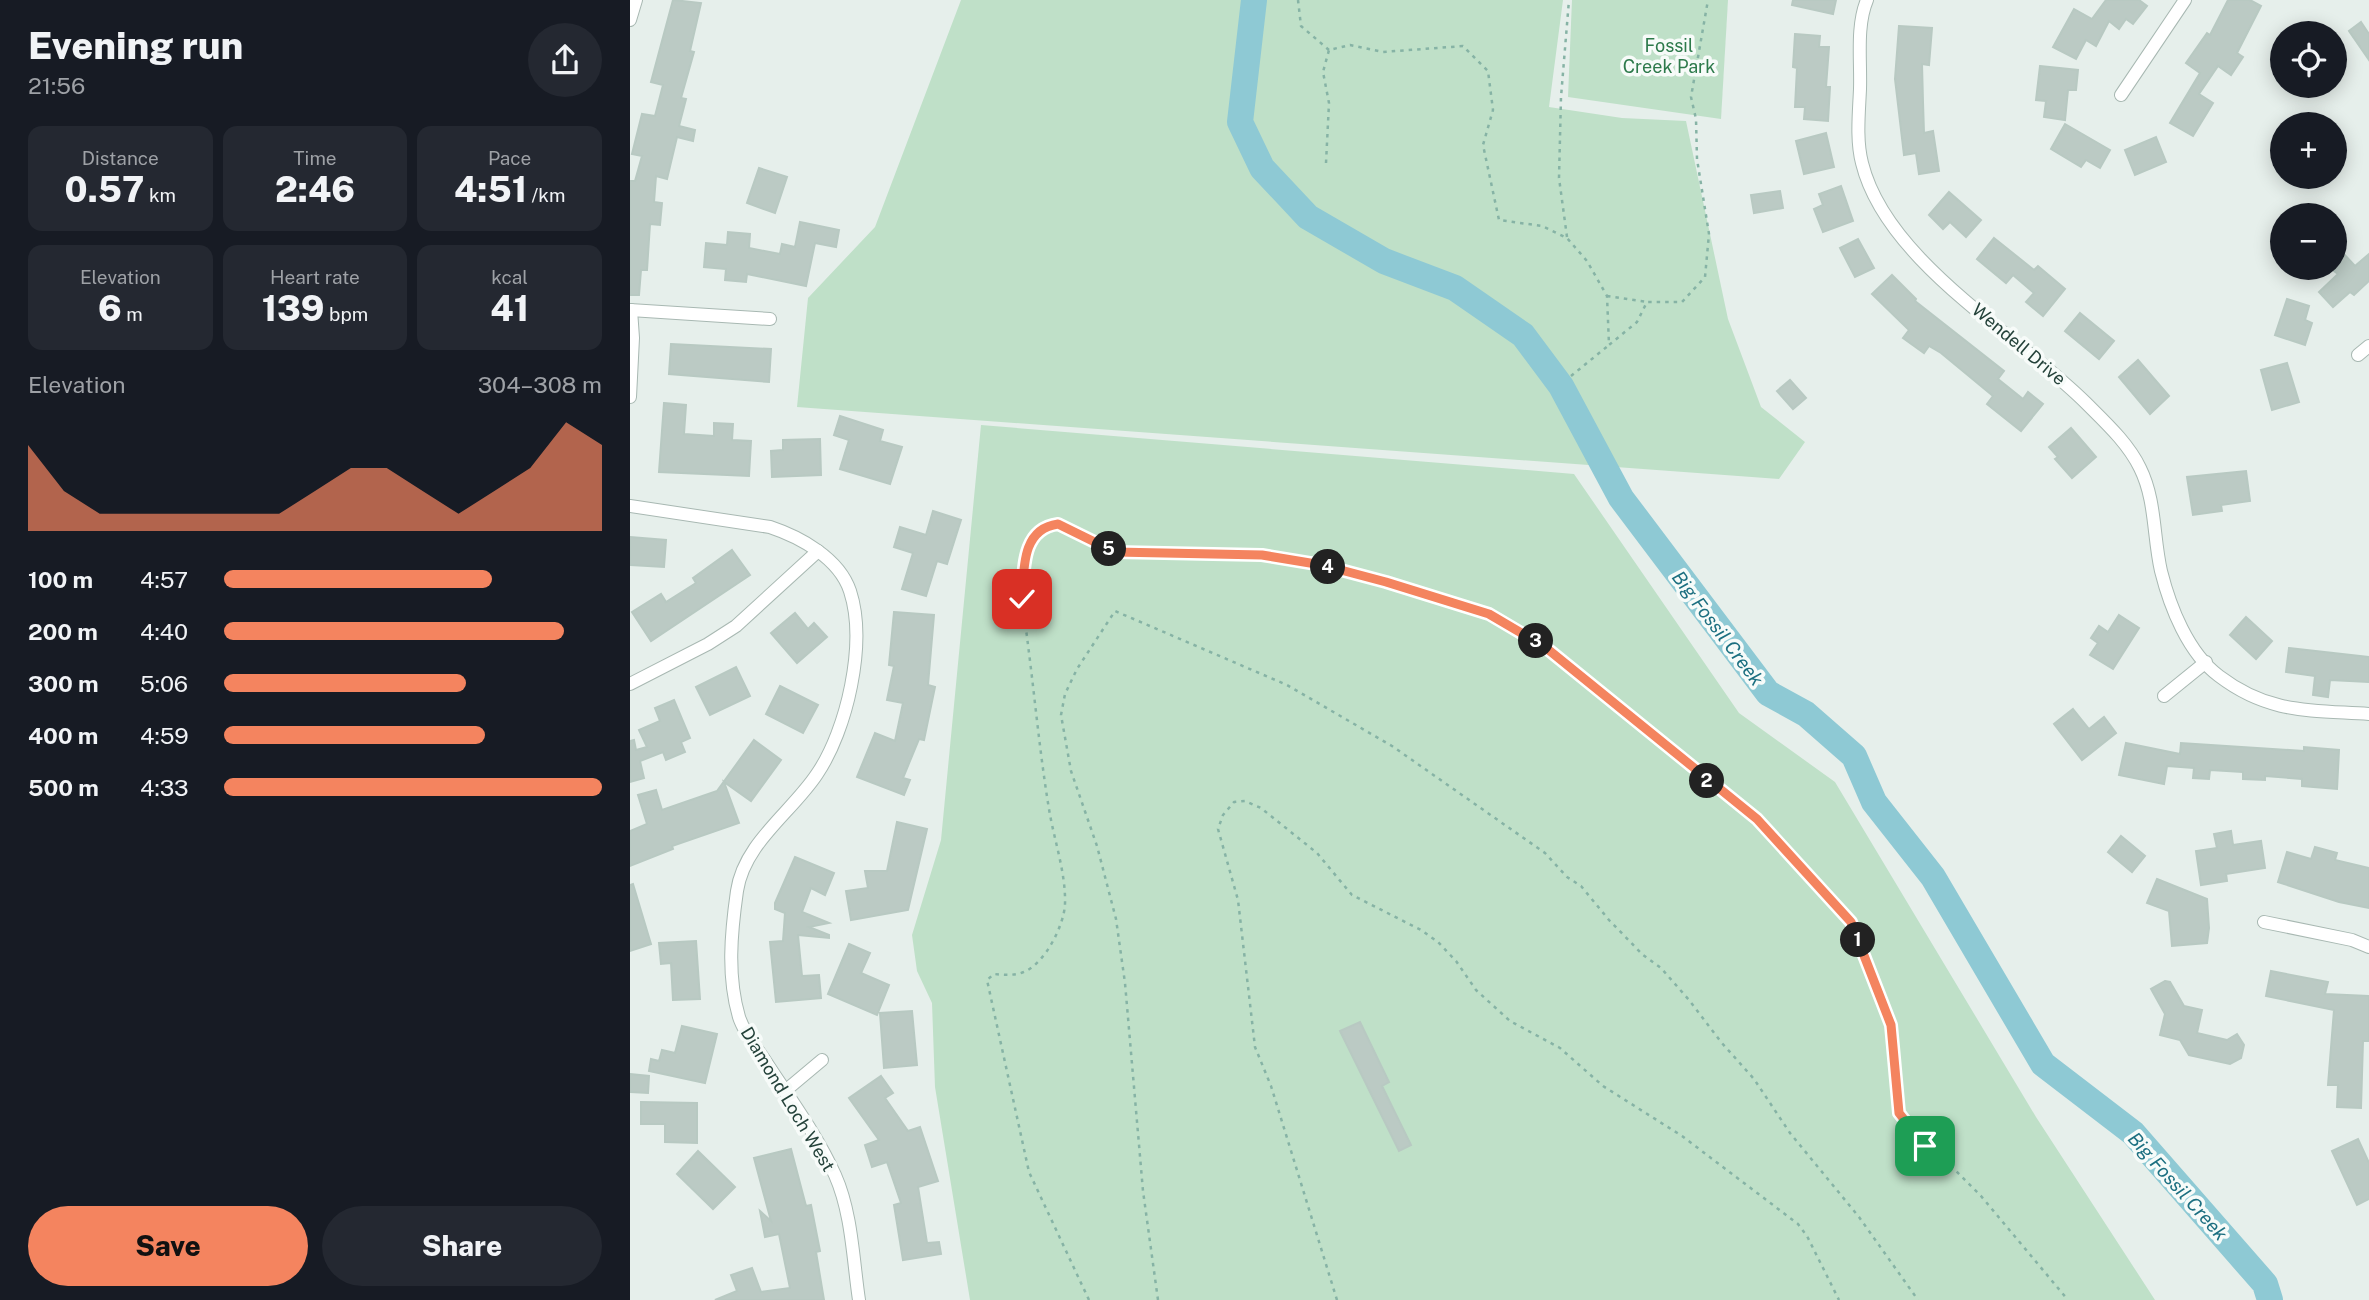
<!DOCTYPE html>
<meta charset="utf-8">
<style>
body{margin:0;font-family:"Public Sans",sans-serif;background:#242831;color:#f1f3f6;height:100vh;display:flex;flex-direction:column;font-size:26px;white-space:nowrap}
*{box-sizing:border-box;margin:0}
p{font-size:23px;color:#9ea1a6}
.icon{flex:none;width:38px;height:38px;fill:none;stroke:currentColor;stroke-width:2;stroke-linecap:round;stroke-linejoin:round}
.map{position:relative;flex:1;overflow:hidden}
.details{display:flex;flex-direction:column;background:#171b24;width:630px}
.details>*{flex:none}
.controls{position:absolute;left:1640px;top:21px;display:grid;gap:14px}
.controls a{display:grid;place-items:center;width:77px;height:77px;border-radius:50%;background:#171b24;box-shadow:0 4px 18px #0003;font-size:35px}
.pin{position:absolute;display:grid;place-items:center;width:60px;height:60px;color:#fff;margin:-30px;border-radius:14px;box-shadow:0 4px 10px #0006}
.km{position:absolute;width:35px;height:35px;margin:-18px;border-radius:50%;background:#222;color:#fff;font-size:19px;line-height:35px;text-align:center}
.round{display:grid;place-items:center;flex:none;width:74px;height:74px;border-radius:37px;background:#242831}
.summary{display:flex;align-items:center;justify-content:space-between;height:119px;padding:0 28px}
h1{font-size:38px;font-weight:800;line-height:52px}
.figures{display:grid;grid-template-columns:repeat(3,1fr);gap:10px;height:119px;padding:7px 28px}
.figures div{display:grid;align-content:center;border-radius:14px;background:#242831;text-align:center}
.figures b{font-size:35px;font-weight:800}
.figures small{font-size:19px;font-weight:400}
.figures p{font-size:19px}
.chart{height:196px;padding:14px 28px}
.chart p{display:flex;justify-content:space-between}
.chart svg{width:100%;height:126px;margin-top:7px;fill:#f4845f;opacity:.7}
.cta{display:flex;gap:14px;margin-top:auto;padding:14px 28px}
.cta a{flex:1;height:80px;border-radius:42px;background:#f4845f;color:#111;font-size:28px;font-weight:800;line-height:80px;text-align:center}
.cta a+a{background:#242831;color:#f1f3f6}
ul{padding:0 28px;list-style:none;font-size:23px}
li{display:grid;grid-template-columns:112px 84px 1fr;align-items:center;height:52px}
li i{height:18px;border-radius:9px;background:#f4845f}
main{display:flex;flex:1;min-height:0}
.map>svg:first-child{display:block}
.green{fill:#bfe0c8}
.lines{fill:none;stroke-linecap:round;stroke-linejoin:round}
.river{stroke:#8ec9d4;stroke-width:26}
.building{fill:#bbcac4;stroke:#b8c9c2;stroke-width:2}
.minor-casing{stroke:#a8b8b2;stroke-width:14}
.path{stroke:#86b3a5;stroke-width:2.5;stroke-dasharray:3.5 5;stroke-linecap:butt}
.minor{stroke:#fff;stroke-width:12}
.route-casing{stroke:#fff;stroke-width:14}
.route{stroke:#f4845f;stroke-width:9}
.labels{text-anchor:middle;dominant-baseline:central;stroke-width:7;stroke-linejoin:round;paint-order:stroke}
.park-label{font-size:18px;fill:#2d7a4b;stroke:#f7fbf9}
.street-label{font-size:18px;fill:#24423a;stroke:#f7fbf9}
.water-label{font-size:19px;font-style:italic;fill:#1c6f80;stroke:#f7fbf9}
</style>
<main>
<section class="details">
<div class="summary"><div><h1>Evening run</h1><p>21:56</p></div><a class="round"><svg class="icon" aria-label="share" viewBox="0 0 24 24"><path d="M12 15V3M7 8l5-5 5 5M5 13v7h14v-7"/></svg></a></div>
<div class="figures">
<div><p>Distance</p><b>0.57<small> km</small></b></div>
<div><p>Time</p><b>2:46</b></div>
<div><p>Pace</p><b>4:51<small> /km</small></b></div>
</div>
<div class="figures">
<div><p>Elevation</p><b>6<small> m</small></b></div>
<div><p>Heart rate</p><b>139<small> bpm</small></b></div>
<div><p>kcal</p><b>41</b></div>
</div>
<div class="chart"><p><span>Elevation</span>304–308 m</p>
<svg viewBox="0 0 160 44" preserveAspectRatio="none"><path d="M0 44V14L10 30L20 38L30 38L40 38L50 38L60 38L70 38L80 30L90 22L100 22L110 30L120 38L130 30L140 22L150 6L160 14V44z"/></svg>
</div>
<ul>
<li><b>100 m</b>4:57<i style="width:71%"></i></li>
<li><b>200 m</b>4:40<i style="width:90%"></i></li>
<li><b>300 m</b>5:06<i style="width:64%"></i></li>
<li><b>400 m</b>4:59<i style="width:69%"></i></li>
<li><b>500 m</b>4:33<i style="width:100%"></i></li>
</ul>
<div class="cta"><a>Save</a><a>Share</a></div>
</section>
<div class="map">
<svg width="1739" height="1300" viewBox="0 0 1739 1300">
<rect width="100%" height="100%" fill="#e6efeb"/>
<g class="green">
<polygon points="331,0 933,0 919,107 992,118 1056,121 1098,319 1131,407 1175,442 1149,479 167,407 178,298 245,227"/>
<polygon points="942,0 1098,0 1091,119 938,97"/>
<polygon points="351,425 944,474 1109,713 1205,782 1406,1117 1525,1300 340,1300 305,1087 302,1003 287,971 282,935 311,840"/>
</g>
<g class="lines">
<polyline class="river" points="624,0 610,122 632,168 678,217 754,261 825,288 893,335 931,386 991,498 1138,693 1176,714 1224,756 1244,802 1303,877 1413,1064 1503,1133 1635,1284 1640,1300"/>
</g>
<g class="building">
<polygon points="43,0 71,3 60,51 64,52 51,98 56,99 49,126 65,130 63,141 47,137 37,179 26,176 24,202 32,203 30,225 20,224 17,270 11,270 9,295 0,295 0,181 5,181 12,156 2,154 12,114 25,116 33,85 21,82"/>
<polygon points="1163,0 1206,0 1203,14 1162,5"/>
<polygon points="1476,0 1509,0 1517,6 1503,24 1496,19 1489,29 1479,21 1466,46 1456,40 1446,59 1423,47 1444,9 1462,19"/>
<polygon points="1598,0 1620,0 1631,6 1607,53 1613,57 1601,75 1588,66 1569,94 1583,103 1563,136 1540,123 1570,73 1556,63 1577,33 1580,35"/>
<polygon points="1731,22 1739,34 1739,60 1719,31"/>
<polygon points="1269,26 1302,28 1299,65 1292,64 1293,102 1294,133 1303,131 1309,171 1289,174 1286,153 1274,155 1265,79"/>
<polygon points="1165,34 1190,36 1189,47 1199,47 1196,87 1200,87 1198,121 1174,119 1175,107 1165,107 1167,68 1163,67"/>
<polygon points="1410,66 1448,70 1446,90 1438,90 1435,120 1414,117 1416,101 1406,100"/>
<polygon points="1435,124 1480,150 1470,168 1456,160 1451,167 1421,149"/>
<polygon points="1196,133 1204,167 1174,174 1166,141"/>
<polygon points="1526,137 1536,162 1505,175 1495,150"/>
<polygon points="129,168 157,177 145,213 117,203"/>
<polygon points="1211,186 1223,221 1193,232 1184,209 1193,205 1189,194"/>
<polygon points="1150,191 1153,208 1124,213 1121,195"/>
<polygon points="1319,192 1351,220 1336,237 1320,222 1313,229 1299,215"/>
<polygon points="170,222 209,230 206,247 185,243 176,286 117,274 116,282 95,280 96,269 74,267 76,243 97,245 98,232 120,234 119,248 150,254 152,244 165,247"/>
<polygon points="1364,238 1404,270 1408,266 1435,289 1413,316 1396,302 1404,293 1383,275 1376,283 1347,259"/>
<polygon points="1228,239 1244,268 1225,277 1210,248"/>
<polygon points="1713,253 1725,266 1739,254 1739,281 1724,295 1720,292 1703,307 1689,292 1708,274 1704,271 1704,261"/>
<polygon points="1262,275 1286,299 1285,301 1374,371 1368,379 1393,399 1398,392 1413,404 1391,431 1357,404 1363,396 1311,353 1299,346 1294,353 1273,338 1279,330 1242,294"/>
<polygon points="1657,299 1679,306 1675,320 1682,323 1675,345 1645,335"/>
<polygon points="1450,313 1484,341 1469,359 1435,331"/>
<polygon points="41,344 141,349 139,382 39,374"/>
<polygon points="1508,360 1539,396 1520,414 1489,377"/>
<polygon points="1657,363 1669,402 1642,410 1631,370"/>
<polygon points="1160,380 1176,398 1163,409 1147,391"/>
<polygon points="34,403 56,405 54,434 84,436 84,423 103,424 102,440 121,441 119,476 29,472"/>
<polygon points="210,416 253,430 250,441 272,447 260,484 210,469 219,440 204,435"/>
<polygon points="1441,428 1466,457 1442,478 1425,459 1428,457 1419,447"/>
<polygon points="190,439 191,475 142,477 141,451 153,450 153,440"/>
<polygon points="1616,471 1620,501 1591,505 1592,511 1563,515 1557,477"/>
<polygon points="303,511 331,520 317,564 307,561 296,596 272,589 283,553 264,547 270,527 296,535"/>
<polygon points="0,537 36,540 34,567 0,565"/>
<polygon points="102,550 120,575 21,641 2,612 31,594 36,602 66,583 63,578"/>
<polygon points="264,612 304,615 298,685 305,687 294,740 289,739 273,778 280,780 274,795 227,777 245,733 265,741 273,703 257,700 264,666 259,665"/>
<polygon points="165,613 178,629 184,623 197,637 167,663 141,633"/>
<polygon points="1489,615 1509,628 1483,669 1460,655 1468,643 1461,638 1469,626 1478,632"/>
<polygon points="1616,617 1642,641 1626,659 1600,635"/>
<polygon points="1659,648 1739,657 1739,682 1700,680 1698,697 1683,695 1685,676 1656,672"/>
<polygon points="106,667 120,696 80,715 66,687"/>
<polygon points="150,686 188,705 173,733 136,714"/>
<polygon points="44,700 60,738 51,742 55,752 36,760 33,752 10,761 14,778 0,782 0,741 4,740 6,750 17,747 9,730 30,721 25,708"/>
<polygon points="1443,709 1459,729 1474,717 1486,733 1452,760 1424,724"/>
<polygon points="124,740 151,760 121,801 94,782 109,823 42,846 43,849 0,866 0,831 17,824 8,795 26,790 32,810 87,791"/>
<polygon points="1496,743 1550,754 1551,743 1674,751 1674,747 1709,750 1707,789 1672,786 1672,779 1635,776 1635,780 1613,779 1613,772 1580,770 1579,779 1563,778 1564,768 1537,766 1534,784 1489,775"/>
<polygon points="267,822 297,829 278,910 221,920 216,891 238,888 235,871 257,871"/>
<polygon points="1601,831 1603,845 1631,841 1635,868 1596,874 1597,881 1571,885 1566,851 1587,848 1584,834"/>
<polygon points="1491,836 1515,856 1502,872 1478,852"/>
<polygon points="1685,847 1707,853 1705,860 1739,868 1739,908 1709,902 1648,882 1657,852 1681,859"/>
<polygon points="165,857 204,873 195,895 181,888 172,912 199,923 179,927 199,935 199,938 168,935 172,976 189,975 191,998 146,1002 140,942 153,941 155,913 145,909 145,903"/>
<polygon points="1527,879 1577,899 1579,928 1577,943 1542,946 1539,911 1517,903"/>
<polygon points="3,884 21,944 0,951 0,885"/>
<polygon points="66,941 70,999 43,1000 41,963 31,964 29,943"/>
<polygon points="219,944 240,953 231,973 259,985 247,1015 198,994"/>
<polygon points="1641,971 1698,982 1695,994 1739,996 1739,1041 1733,1041 1731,1108 1707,1107 1708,1085 1698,1085 1704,1010 1636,996"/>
<polygon points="1535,981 1540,982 1554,1006 1572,1010 1567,1033 1597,1040 1607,1034 1614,1045 1611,1058 1600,1064 1559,1055 1550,1040 1530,1035 1535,1014 1521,989"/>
<polygon points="282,1011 287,1065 254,1068 250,1013"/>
<polygon points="730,1022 759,1082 752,1086 781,1145 769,1151 710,1031"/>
<polygon points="52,1026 87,1034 75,1083 19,1071 21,1059 29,1061 32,1050 45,1053"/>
<polygon points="0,1074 19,1076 18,1093 0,1092"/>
<polygon points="251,1076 263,1093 255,1098 278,1131 290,1127 308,1181 288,1187 297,1243 309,1242 311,1254 273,1260 264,1205 271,1203 257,1162 242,1167 235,1145 249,1140 219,1098"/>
<polygon points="11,1102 67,1103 67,1143 35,1142 35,1124 11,1124"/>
<polygon points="1728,1139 1739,1163 1739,1199 1727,1205 1702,1151"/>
<polygon points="161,1149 176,1206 181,1205 190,1251 186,1252 194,1300 85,1300 107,1291 101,1275 122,1268 131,1292 160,1288 149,1234 135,1237 130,1211 141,1221 124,1158"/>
<polygon points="68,1151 105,1187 83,1209 47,1174"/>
</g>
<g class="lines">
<g class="minor-casing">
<g id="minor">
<path d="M1237,0C1226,26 1231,61 1230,89C1229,113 1226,140 1232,163C1256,261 1387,334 1456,403C1475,422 1498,443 1510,468C1526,500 1523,536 1531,571C1540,607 1558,653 1589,676C1639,714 1680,710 1739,714"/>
<polyline points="0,20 6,0"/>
<polyline points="1491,95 1555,0"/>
<polyline points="0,310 140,319"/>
<polyline points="1728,355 1739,346"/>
<polyline points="0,397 3,338 1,310"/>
<path d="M0,506L140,527C170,537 209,558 220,591C237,643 217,730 187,774C162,812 114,843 107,891C101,933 97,976 109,1017C114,1033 127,1048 136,1062C160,1099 187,1135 205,1175C222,1213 223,1260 229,1300"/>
<polyline points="0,684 78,644 106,626 188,551"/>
<polyline points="1534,696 1576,662"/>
<polyline points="1634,922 1722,940 1739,947"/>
<polyline points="155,1091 192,1060"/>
</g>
</g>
<g class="path">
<polyline points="668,0 671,26 699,50"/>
<polyline points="696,163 699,103 693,72 699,50 720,45 753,52 833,46 858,71 863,110 853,145 869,220 912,226 937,238 957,261 977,296 979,345 1007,322 1017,302 1052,302 1075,277 1079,234 1067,159 1066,119 1061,97 1078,0"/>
<polyline points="937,237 929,178 931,97 939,0"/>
<polyline points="977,296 1017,302"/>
<polyline points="941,376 979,345"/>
<path d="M459,1300L399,1172L357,980L364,974C375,975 386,976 396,971C415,962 434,926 435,904C436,873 424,840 419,809C410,755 405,699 398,645C395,617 386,582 395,554C401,537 410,526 428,524L485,552L632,555L692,565L756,582L860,614L915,647L1127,819L1221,922L1261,1025L1269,1113L1295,1146L1322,1167L1351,1196L1438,1300"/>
<polyline points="528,1300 513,1191 495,983 486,919 467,846 441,771 431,715 435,694 447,669 485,611 657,685 762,746 915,853 937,877 951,886 979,920 1013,955 1031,968 1059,1000 1091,1042 1124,1079 1160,1133 1229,1217 1288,1300"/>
<polyline points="707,1300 641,1086 625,1047 608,900 588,829 593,815 604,802 615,801 631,808 687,853 722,895 791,930 808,942 826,961 846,990 880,1021 930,1048 973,1086 1052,1136 1168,1224 1177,1236 1209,1300"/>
</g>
<use href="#minor" class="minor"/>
</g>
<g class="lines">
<g class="route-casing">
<path id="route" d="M392,599C394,570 391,529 428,524L485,552L632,555L692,565L756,582L859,614L915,647L1127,819L1221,922L1261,1025L1269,1113L1295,1146"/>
</g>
<use href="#route" class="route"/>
</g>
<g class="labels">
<g class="park-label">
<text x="1039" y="45">Fossil<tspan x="1039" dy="21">Creek Park</tspan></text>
</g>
<g class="street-label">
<text transform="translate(1389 344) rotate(40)">Wendell Drive</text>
<text transform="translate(158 1099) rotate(59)">Diamond Loch West</text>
</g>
<g class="water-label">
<text transform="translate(1088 628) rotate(53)">Big Fossil Creek</text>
<text transform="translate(1548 1186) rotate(48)">Big Fossil Creek</text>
</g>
</g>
</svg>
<div class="controls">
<a><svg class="icon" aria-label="locate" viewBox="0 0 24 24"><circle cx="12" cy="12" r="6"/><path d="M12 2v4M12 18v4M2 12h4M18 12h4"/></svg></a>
<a>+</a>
<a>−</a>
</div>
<div class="pin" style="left:1295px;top:1146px;background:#1e9e55"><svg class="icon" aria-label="arrive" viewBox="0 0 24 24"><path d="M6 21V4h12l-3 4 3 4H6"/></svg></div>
<div class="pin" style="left:392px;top:599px;background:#d93025"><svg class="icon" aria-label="check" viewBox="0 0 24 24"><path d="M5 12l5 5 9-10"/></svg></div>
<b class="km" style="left:1228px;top:940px">1</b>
<b class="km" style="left:1077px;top:781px">2</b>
<b class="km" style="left:906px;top:641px">3</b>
<b class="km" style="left:698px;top:567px">4</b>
<b class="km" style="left:479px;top:549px">5</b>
</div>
</main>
